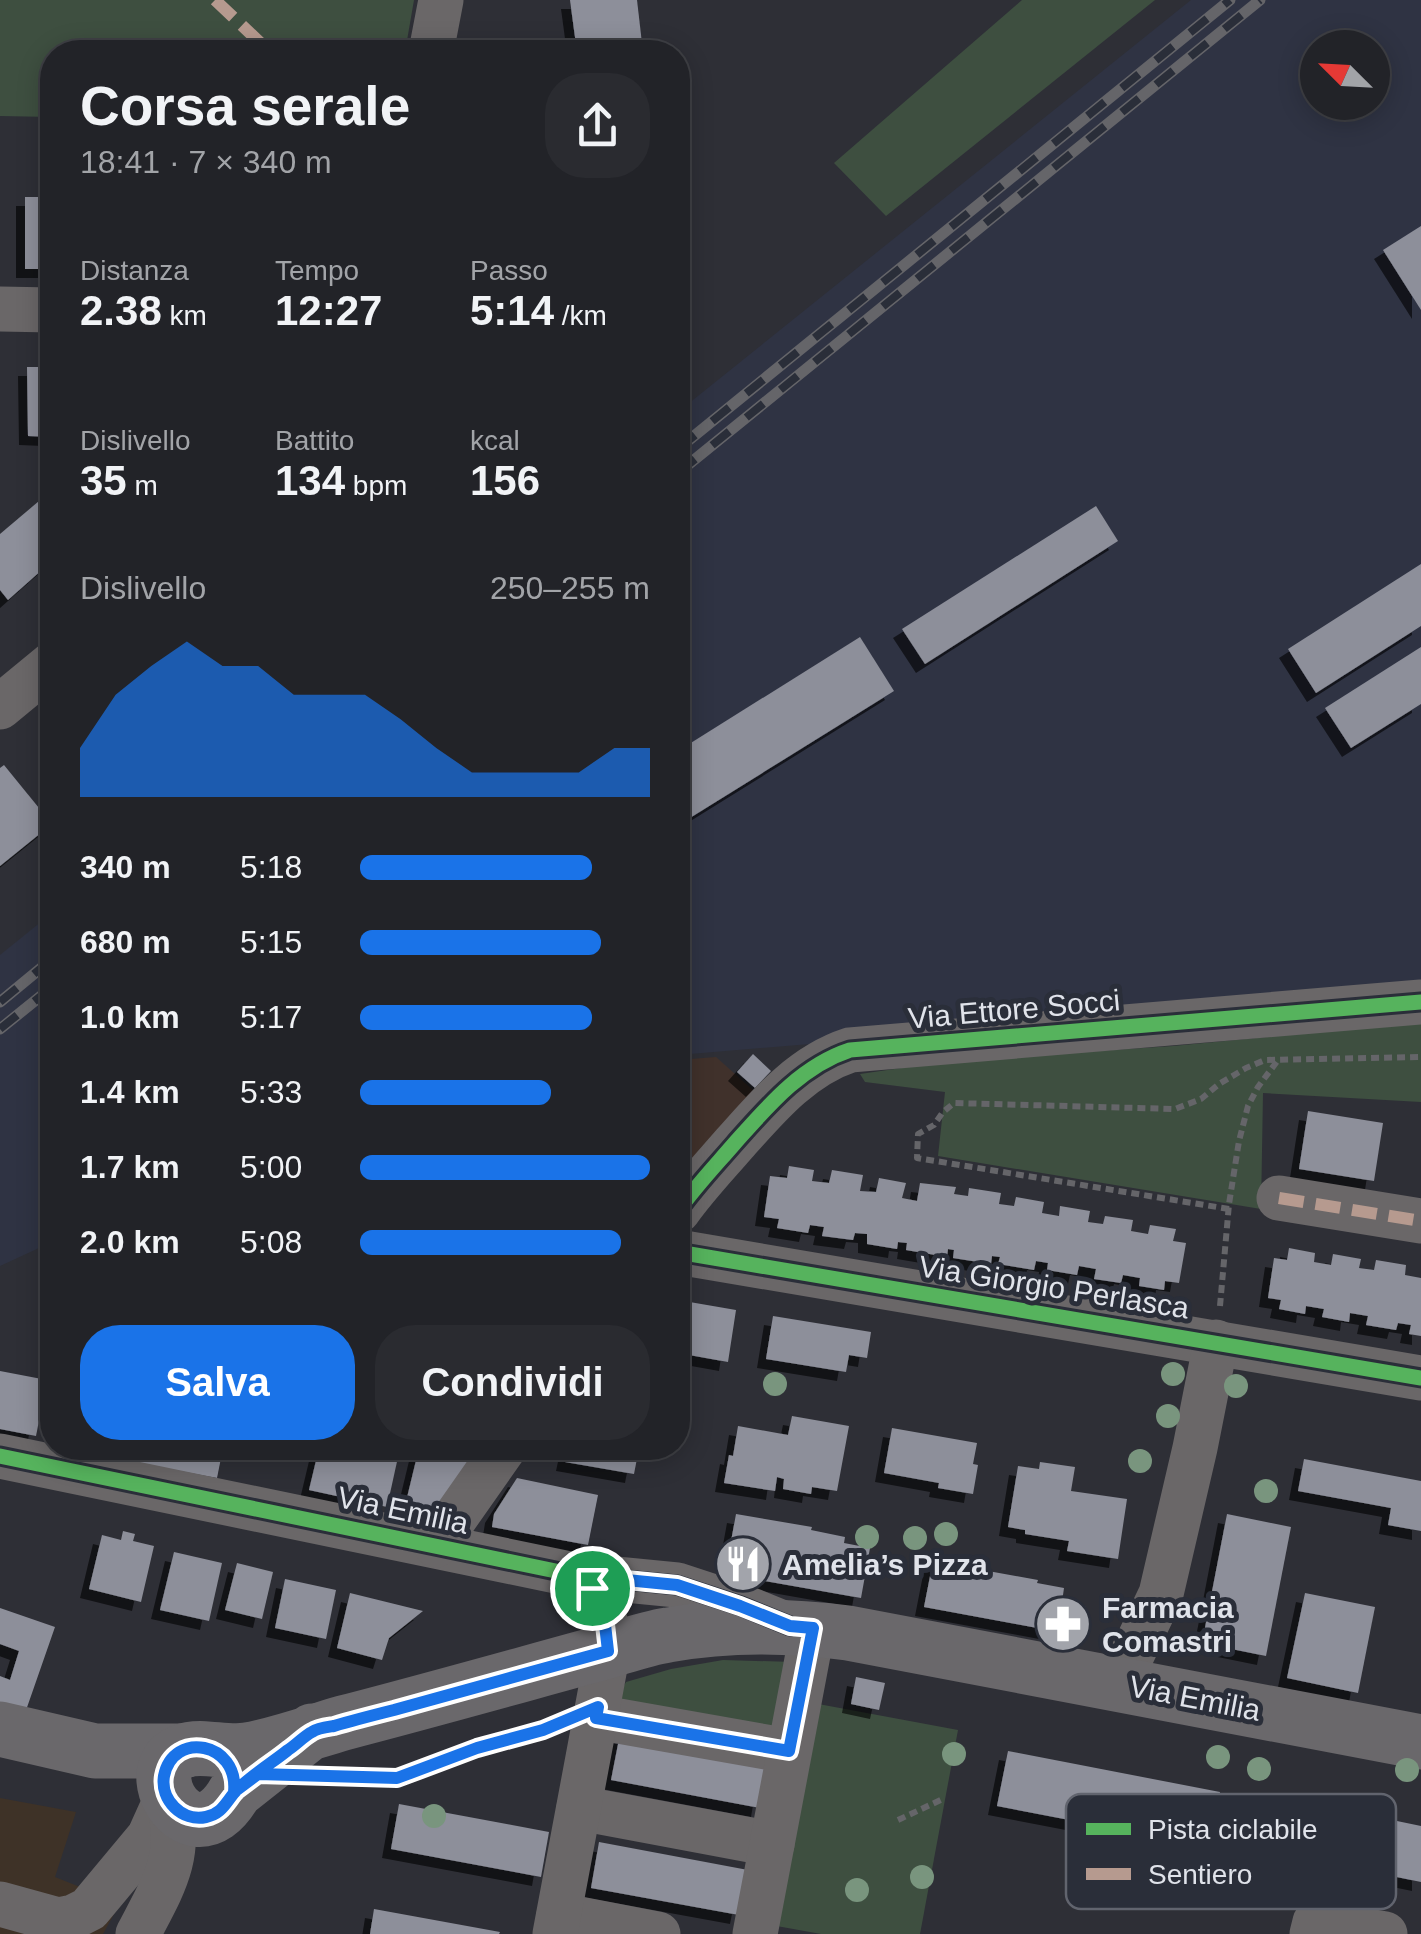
<!DOCTYPE html>
<html lang="it">
<meta charset="utf-8">
<style>
body{margin:0;font-family:Arial,sans-serif;background:#2a2b30;color:#f1f3f6;height:100vh;display:flex;flex-direction:column;font-size:38px;white-space:nowrap}
*{box-sizing:border-box;margin:0}
p{font-size:32px;color:#a2a4a8}
.icon{flex:none;width:55px;height:55px;fill:none;stroke:currentColor;stroke-width:2;stroke-linecap:round;stroke-linejoin:round}
.map{position:relative;flex:1;overflow:hidden}
.side{position:absolute;left:40px;top:40px;width:650px;height:1420px;display:flex;flex-direction:column;background:#222328;border-radius:40px;box-shadow:0 5px 25px #0003,0 0 0 2px #3f4045}
.side>*{flex:none}
.needle{width:65px;rotate:294deg}
.controls{position:absolute;left:1300px;top:30px;display:grid;gap:20px}
.controls a{display:grid;place-items:center;width:90px;height:90px;border-radius:50%;background:#222328;box-shadow:0 5px 25px #0003,0 0 0 2px #3f4045;font-size:50px}
.pin{position:absolute;display:grid;place-items:center;width:85px;height:85px;color:#fff;margin:-42px;border:5px solid #fff;border-radius:50%;box-shadow:0 2px 10px #0007}
.round{display:grid;place-items:center;flex:none;width:105px;height:105px;border-radius:40px;background:#2a2b30}
.head{display:flex;align-items:center;justify-content:space-between;height:170px;padding:0 40px}
h1{font-size:55px;font-weight:700;line-height:75px}
.figures{display:grid;grid-template-columns:repeat(3,1fr);gap:15px;height:170px;padding:10px 40px}
.figures div{display:grid;align-content:center}
.figures b{font-size:42px;font-weight:700}
.figures small{font-size:28px;font-weight:400}
.figures p{font-size:28px}
.chart{height:280px;padding:20px 40px}
.chart p{display:flex;justify-content:space-between}
.chart svg{width:100%;height:180px;margin-top:10px;fill:#1a73e8;opacity:.7}
.button{display:flex;gap:20px;margin-top:auto;padding:20px 40px}
.button a{flex:1;height:115px;border-radius:40px;background:#1a73e8;color:#fff;font-size:40px;font-weight:700;line-height:115px;text-align:center}
.button a+a{background:#2a2b30;color:#f1f3f6}
ul{padding:0 40px;list-style:none;font-size:32px}
li{display:grid;grid-template-columns:160px 120px 1fr;align-items:center;height:75px}
li i{height:25px;border-radius:12px;background:#1a73e8}
.map>svg:first-child{display:block}
.built{fill:#2f3343;fill-rule:evenodd}
.industrial{fill:#3e3227}
.education{fill:#40312b}
.green{fill:#3e4f40}
.building{fill:#8d8f9a;filter:url(#shadow)}
.lines{fill:none;stroke-linecap:round;stroke-linejoin:round}
.path{stroke:#656569;stroke-width:6;stroke-dasharray:8 5;stroke-linecap:butt}
.minor{stroke:#6a6768;stroke-width:45}
.major{stroke:#6a686b;stroke-width:55}
.rail-casing{stroke:#656569;stroke-width:11}
.rail{stroke:#2a2e39;stroke-width:8;stroke-dasharray:22;stroke-linecap:butt}
.quiet{stroke:#b69a8f;stroke-width:12;stroke-dasharray:25 12;stroke-linecap:butt}
.cycleway-casing{stroke:#2a2e39;stroke-width:21}
.cycleway{stroke:#56b35d;stroke-width:15}
.tree{fill:#79957e}
.route-casing{stroke:#fff;stroke-width:20}
.route{stroke:#1a73e8;stroke-width:12}
.labels{text-anchor:middle;dominant-baseline:central;stroke-width:10;stroke-linejoin:round;paint-order:stroke}
.street-label{font-size:30px;fill:#e0e3ea;stroke:#2a2e39}
.poi-label{font-size:30px;font-weight:bold;fill:#e0e3ea;stroke:#2a2e39;text-anchor:start}
.key{fill:#2a2e39;stroke:#61646e;stroke-width:2.5}
.key-label{font-size:28px;fill:#e0e3ea}
</style>
<div class="map">
<svg width="1421" height="1934" viewBox="0 0 1421 1934">
<defs>
<filter id="shadow"><feDropShadow dx="-9" dy="9" stdDeviation="0" flood-color="#0009"/></filter>
</defs>
<rect width="100%" height="100%" fill="#2e2f36"/>
<g class="built">
<path d="M1191,0H1421V993L678,1055V412ZM1318,48H1372V102H1318Z"/>
<polygon points="52,913 52,1242 0,1266 0,955"/>
</g>
<polygon class="industrial" points="0,1798 76,1812 55,1877 120,1903 103,1934 0,1934"/>
<polygon class="education" points="716,1057 753,1090 678,1185 678,1060"/>
<g class="green">
<polygon points="0,0 414,0 405,52 52,52 52,117 0,116"/>
<polygon points="1022,0 1155,0 886,216 834,163"/>
<polygon points="1421,1022 1421,1102 1263,1093 1261,1209 938,1156 945,1092 865,1082 860,1074 949,1061 1173,1046"/>
<polygon points="723,1660 793,1662 781,1734 622,1711 622,1689 626,1682 671,1669"/>
<polygon points="813,1703 958,1730 920,1934 821,1934 771,1925"/>
</g>
<g class="building">
<polygon points="570,0 637,0 643,52 577,52"/>
<rect x="25" y="197" width="27" height="72"/>
<polygon points="1421,226 1421,310 1383,250"/>
<polygon points="48,359 52,360 52,437 28,436 27,367 48,367"/>
<polygon points="52,490 52,561 8,600 0,590 0,534"/>
<polygon points="1096,506 1118,541 925,664 902,629"/>
<polygon points="1421,564 1421,626 1316,693 1288,649"/>
<polygon points="860,637 894,691 685,821 678,809 678,751"/>
<polygon points="1421,647 1421,704 1351,748 1325,708"/>
<polygon points="4,765 52,824 0,866 0,768"/>
<polygon points="753,1054 771,1071 755,1088 737,1072"/>
<polygon points="1308,1111 1383,1123 1374,1181 1299,1169"/>
<polygon points="789,1166 814,1170 812,1181 829,1183 832,1170 863,1175 860,1191 876,1192 879,1178 906,1183 902,1198 917,1201 920,1183 956,1187 954,1194 968,1196 969,1188 1001,1193 999,1204 1014,1206 1016,1197 1044,1202 1042,1213 1059,1216 1060,1206 1090,1211 1088,1222 1103,1224 1105,1216 1133,1220 1131,1231 1148,1234 1150,1225 1176,1229 1173,1241 1186,1243 1179,1283 1165,1281 1164,1290 1139,1286 1140,1278 1123,1275 1121,1283 1094,1279 1096,1269 1079,1266 1077,1275 1047,1270 1048,1263 1036,1261 1034,1270 998,1264 1000,1257 992,1256 991,1264 953,1258 954,1250 948,1249 947,1257 906,1250 907,1243 898,1242 897,1249 867,1244 867,1234 855,1233 853,1240 822,1236 824,1227 810,1225 808,1233 777,1228 779,1219 764,1217 770,1176 787,1178"/>
<polygon points="1289,1248 1315,1253 1314,1262 1331,1265 1333,1254 1361,1259 1359,1268 1374,1270 1376,1260 1406,1265 1405,1275 1421,1278 1421,1336 1409,1334 1411,1325 1398,1323 1396,1330 1366,1325 1368,1316 1350,1313 1349,1322 1322,1317 1324,1309 1306,1306 1305,1314 1279,1309 1281,1300 1268,1298 1274,1258 1287,1260"/>
<polygon points="678,1300 736,1310 728,1362 678,1353"/>
<polygon points="773,1316 871,1332 867,1358 849,1355 846,1372 766,1359"/>
<polygon points="0,1371 47,1380 36,1436 0,1429"/>
<polygon points="792,1416 849,1426 837,1491 812,1487 811,1494 783,1489 784,1479 777,1477 775,1491 724,1483 729,1455 733,1456 738,1426 788,1435"/>
<polygon points="892,1428 977,1443 973,1464 978,1465 973,1494 938,1488 939,1483 884,1473"/>
<polygon points="113,1448 223,1448 217,1478 111,1458"/>
<polygon points="319,1448 400,1448 387,1507 309,1490"/>
<polygon points="419,1448 470,1458 434,1515 404,1510"/>
<polygon points="568,1448 639,1448 634,1474 565,1462"/>
<polygon points="1304,1459 1421,1481 1421,1531 1388,1525 1391,1508 1298,1491"/>
<polygon points="1040,1462 1075,1467 1071,1491 1127,1499 1118,1559 1067,1551 1069,1541 1025,1534 1025,1530 1008,1527 1018,1466 1039,1469"/>
<polygon points="517,1478 598,1495 588,1545 492,1527 494,1514"/>
<polygon points="736,1514 812,1527 811,1530 845,1537 844,1543 870,1548 861,1598 725,1574"/>
<polygon points="1227,1514 1291,1527 1266,1656 1202,1643"/>
<polygon points="123,1531 135,1534 133,1541 154,1546 141,1602 89,1589 102,1535 121,1540"/>
<polygon points="174,1552 222,1563 209,1621 160,1610"/>
<polygon points="933,1561 1038,1580 1037,1583 1064,1588 1062,1602 1086,1607 1080,1636 924,1607"/>
<polygon points="237,1563 273,1572 262,1619 225,1610"/>
<polygon points="285,1579 336,1590 326,1639 275,1628"/>
<polygon points="350,1593 423,1611 389,1638 382,1660 337,1648"/>
<polygon points="1305,1593 1375,1607 1358,1693 1287,1678"/>
<polygon points="0,1608 55,1627 24,1716 0,1707 0,1676 10,1680 19,1651 0,1644"/>
<polygon points="856,1677 885,1683 879,1710 851,1704"/>
<polygon points="620,1734 768,1762 760,1808 611,1780"/>
<polygon points="1008,1751 1220,1792 1210,1847 997,1806"/>
<polygon points="399,1804 549,1832 541,1877 391,1849"/>
<polygon points="1320,1805 1421,1826 1421,1882 1309,1859"/>
<polygon points="599,1842 748,1870 739,1915 591,1888"/>
<polygon points="374,1909 500,1932 499,1934 370,1934"/>
</g>
<g class="lines">
<g class="path">
<polyline points="1229,1209 917,1158 918,1134 934,1125 943,1112 954,1103 1175,1109 1201,1099 1219,1084 1246,1068 1265,1060 1421,1057"/>
<polyline points="1220,1306 1229,1204 1239,1141 1248,1106 1258,1087 1278,1060"/>
<polyline points="327,1776 397,1778 477,1748 556,1725"/>
<polyline points="898,1820 945,1798"/>
</g>
<g class="minor">
<polyline points="431,52 441,0"/>
<polyline points="0,309 52,310"/>
<polyline points="0,707 52,664"/>
<polyline points="1279,1198 1421,1221"/>
<path d="M678,1211C695,1187 715,1166 734,1144C767,1107 801,1066 850,1050L1421,1002"/>
<polyline points="678,1252 1421,1378"/>
<polyline points="0,1456 575,1575 677,1585 741,1606 783,1623"/>
<polyline points="436,1545 504,1448"/>
<polyline points="1118,1684 1161,1594 1195,1448 1216,1342"/>
<polyline points="596,1717 789,1751"/>
<polyline points="579,1808 772,1844"/>
<polyline points="0,1904 58,1920 73,1917 89,1909 149,1837 167,1797"/>
<polyline points="559,1915 658,1934"/>
<path d="M138,1934C163,1886 184,1855 168,1800"/>
<path d="M555,1934L608,1651C606,1615 604,1598 575,1575"/>
<polyline points="755,1934 813,1628"/>
<polyline points="1312,1934 1315,1922 1385,1934"/>
</g>
<g class="major">
<polyline points="0,1729 95,1751 183,1751"/>
<path d="M312,1731L235,1792C188,1876 116,1740 209,1749C222,1750 235,1752 247,1750C280,1744 312,1732 343,1723C432,1700 520,1675 608,1651C628,1645 648,1638 668,1635C728,1624 788,1625 848,1633L1421,1742"/>
</g>
<g class="rail-casing">
<g id="rail">
<polyline points="678,449 1230,0"/>
<polyline points="678,473 1260,0"/>
<polyline points="0,1002 52,959"/>
<polyline points="0,1029 52,987"/>
</g>
</g>
<use href="#rail" class="rail"/>
<g class="quiet">
<polyline points="215,0 270,52"/>
<polyline points="1279,1198 1421,1221"/>
</g>
<g class="cycleway-casing">
<g id="cycleway">
<path d="M678,1211C695,1187 715,1166 734,1144C767,1107 801,1066 850,1050L1421,1002"/>
<polyline points="678,1252 1421,1378"/>
<polyline points="0,1456 575,1575 677,1585 741,1606 790,1626"/>
</g>
</g>
<use href="#cycleway" class="cycleway"/>
</g>
<g class="tree">
<circle cx="1173" cy="1374" r="12"/>
<circle cx="775" cy="1384" r="12"/>
<circle cx="1236" cy="1386" r="12"/>
<circle cx="1168" cy="1416" r="12"/>
<circle cx="1140" cy="1461" r="12"/>
<circle cx="1266" cy="1491" r="12"/>
<circle cx="946" cy="1534" r="12"/>
<circle cx="867" cy="1537" r="12"/>
<circle cx="915" cy="1538" r="12"/>
<circle cx="954" cy="1754" r="12"/>
<circle cx="1218" cy="1757" r="12"/>
<circle cx="1259" cy="1769" r="12"/>
<circle cx="1407" cy="1770" r="12"/>
<circle cx="434" cy="1816" r="12"/>
<circle cx="922" cy="1877" r="12"/>
<circle cx="857" cy="1890" r="12"/>
</g>
<g class="lines">
<g class="route-casing">
<path id="route" d="M592,1588L603,1607L608,1651C537,1671 465,1690 394,1710C374,1715 354,1720 334,1726C328,1727 318,1728 312,1732C304,1736 296,1745 288,1750C272,1763 247,1778 234,1793C225,1804 221,1814 206,1817C182,1822 160,1800 164,1776C173,1730 239,1742 234,1792L258,1774L397,1778L477,1748L543,1730L598,1707L596,1718L789,1751L813,1628L790,1626L740,1606L677,1585L576,1575L592,1588"/>
</g>
<use href="#route" class="route"/>
</g>
<defs>
<g id="restaurant-disc" transform="scale(2.875)"><circle r="9.5" fill="#a2a4ab" stroke="#2a2e39"/><path d="M-5-6h1v4h1v-4h1v4h1v-4h1v5L-1.5 .5V6h-2V.5L-5-1ZM5-6V6H3V1.5H1.5Q1.5-4 5-6Z" fill="#fff"/></g>
<g id="pharmacy-disc" transform="scale(2.875)"><circle r="9.5" fill="#a2a4ab" stroke="#2a2e39"/><path d="M-2-6h4v4h4v4h-4v4h-4v-4h-4v-4h4Z" fill="#fff"/></g>
</defs>
<g fill-rule="evenodd">
<use href="#restaurant-disc" x="743" y="1564"/>
<use href="#pharmacy-disc" x="1063" y="1624"/>
</g>
<g class="labels">
<g class="street-label">
<text transform="translate(1014 1009) rotate(-5)">Via Ettore Socci</text>
<text transform="translate(1054 1287) rotate(9)">Via Giorgio Perlasca</text>
<text transform="translate(403 1510) rotate(12)">Via Emilia</text>
<text transform="translate(1195 1698) rotate(11)">Via Emilia</text>
</g>
<g class="poi-label">
<text x="782" y="1564">Amelia’s Pizza</text>
<text x="1102" y="1607">Farmacia<tspan x="1102" dy="34">Comastri</tspan></text>
</g>
</g>
<rect x="1066" y="1794" width="330" height="115" rx="15" class="key"/>
<rect x="1086" y="1823" width="45" height="12" fill="#56b35d"/>
<rect x="1086" y="1868" width="45" height="12" fill="#b69a8f"/>
<g class="key-label">
<text x="1148" y="1839">Pista ciclabile</text>
<text x="1148" y="1884">Sentiero</text>
</g>
</svg>
<div class="controls">
<a><svg class="needle" viewBox="-14 -14 28 28"><path d="M0-13l5 13h-10z" fill="#e53935"/><path d="M0 13l5-13h-10z" fill="#a2a4a8"/></svg></a>
</div>
<div class="pin" style="left:592px;top:1588px;background:#1e9e55"><svg class="icon" aria-label="arrive" viewBox="0 0 24 24"><path d="M6 21V4h12l-3 4 3 4H6"/></svg></div>
<section class="side">
<div class="head"><div><h1>Corsa serale</h1><p>18:41 · 7 × 340 m</p></div><a class="round"><svg class="icon" aria-label="share" viewBox="0 0 24 24"><path d="M12 15V3M7 8l5-5 5 5M5 13v7h14v-7"/></svg></a></div>
<div class="figures">
<div><p>Distanza</p><b>2.38<small> km</small></b></div>
<div><p>Tempo</p><b>12:27</b></div>
<div><p>Passo</p><b>5:14<small> /km</small></b></div>
</div>
<div class="figures">
<div><p>Dislivello</p><b>35<small> m</small></b></div>
<div><p>Battito</p><b>134<small> bpm</small></b></div>
<div><p>kcal</p><b>156</b></div>
</div>
<div class="chart"><p><span>Dislivello</span>250–255 m</p>
<svg viewBox="0 0 160 44" preserveAspectRatio="none"><path d="M0 44V32L10 19L20 12L30 6L40 12L50 12L60 19L70 19L80 19L90 25L100 32L110 38L120 38L130 38L140 38L150 32L160 32V44z"/></svg>
</div>
<ul>
<li><b>340 m</b>5:18<i style="width:80%"></i></li>
<li><b>680 m</b>5:15<i style="width:83%"></i></li>
<li><b>1.0 km</b>5:17<i style="width:80%"></i></li>
<li><b>1.4 km</b>5:33<i style="width:66%"></i></li>
<li><b>1.7 km</b>5:00<i style="width:100%"></i></li>
<li><b>2.0 km</b>5:08<i style="width:90%"></i></li>
</ul>
<div class="button"><a>Salva</a><a>Condividi</a></div>
</section>
</div>
